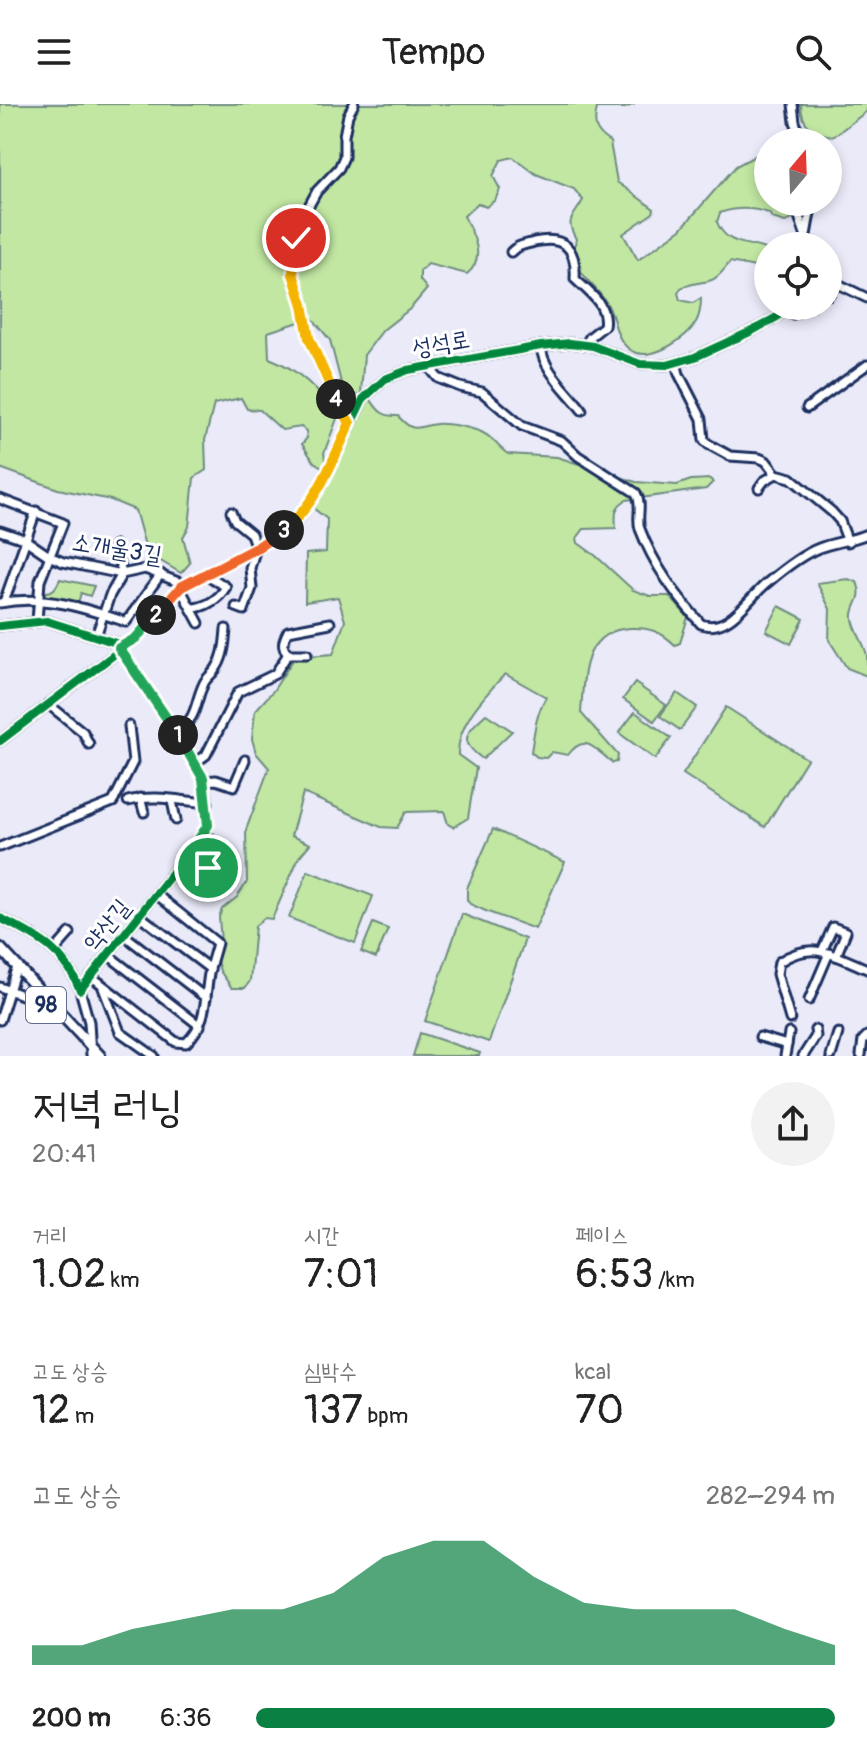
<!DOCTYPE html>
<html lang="ko">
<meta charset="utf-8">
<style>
body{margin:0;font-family:Pangolin,"Poor Story",sans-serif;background:#f2f2f2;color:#222;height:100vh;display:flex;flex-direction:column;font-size:30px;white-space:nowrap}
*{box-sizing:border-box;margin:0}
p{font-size:26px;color:#767676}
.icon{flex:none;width:44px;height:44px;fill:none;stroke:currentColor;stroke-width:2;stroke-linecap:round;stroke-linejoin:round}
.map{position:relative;height:952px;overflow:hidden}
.details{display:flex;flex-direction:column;background:#fff;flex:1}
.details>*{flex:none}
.needle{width:52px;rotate:19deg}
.fabs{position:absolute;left:754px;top:24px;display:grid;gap:16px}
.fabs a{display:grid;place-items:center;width:88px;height:88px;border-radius:50%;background:#fff;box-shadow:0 4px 12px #0003;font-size:40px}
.pin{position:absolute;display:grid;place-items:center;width:68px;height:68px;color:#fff;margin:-34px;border:4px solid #fff;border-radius:50%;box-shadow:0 2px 8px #0007}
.km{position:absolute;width:40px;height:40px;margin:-20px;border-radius:50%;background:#222;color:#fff;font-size:22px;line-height:40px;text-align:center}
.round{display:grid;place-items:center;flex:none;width:84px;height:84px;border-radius:42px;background:#f2f2f2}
.headline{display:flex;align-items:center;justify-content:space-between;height:136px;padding:0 32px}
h1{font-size:44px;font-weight:600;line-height:60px}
.metrics{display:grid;grid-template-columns:repeat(3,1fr);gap:12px;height:136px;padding:8px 32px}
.metrics div{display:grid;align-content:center}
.metrics b{font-size:40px;font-weight:600}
.metrics small{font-size:22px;font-weight:400}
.metrics p{font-size:22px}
.chart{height:224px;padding:16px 32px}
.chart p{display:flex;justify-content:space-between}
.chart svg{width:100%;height:144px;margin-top:8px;fill:#0b8043;opacity:.7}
ul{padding:0 32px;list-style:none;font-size:26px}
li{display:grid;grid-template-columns:128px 96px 1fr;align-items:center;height:60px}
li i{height:20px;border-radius:10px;background:#0b8043}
header{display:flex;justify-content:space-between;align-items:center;height:104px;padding:0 32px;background:#fff;font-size:36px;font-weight:600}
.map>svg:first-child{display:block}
.green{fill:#c1e7a2;stroke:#6e8b80;stroke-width:2}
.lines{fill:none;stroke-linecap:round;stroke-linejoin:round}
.minor-casing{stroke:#1b2f5e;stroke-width:13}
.major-casing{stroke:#1b2f5e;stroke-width:15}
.minor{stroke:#fff;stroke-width:7}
.major{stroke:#fff;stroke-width:9}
.cycleway-casing{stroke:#fff;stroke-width:13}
.cycleway{stroke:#00873e;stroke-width:8}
.split-1-casing{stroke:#fff;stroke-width:16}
.split-2-casing{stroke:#fff;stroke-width:16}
.split-3-casing{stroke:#fff;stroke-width:16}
.split-4-casing{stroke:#fff;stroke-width:16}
.split-5-casing{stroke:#fff;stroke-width:16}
.split-1{stroke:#22a559;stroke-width:10}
.split-2{stroke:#22a559;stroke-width:10}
.split-3{stroke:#f0652b;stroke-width:10}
.split-4{stroke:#f5b400;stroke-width:10}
.split-5{stroke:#f5b400;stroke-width:10}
.labels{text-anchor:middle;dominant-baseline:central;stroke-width:6;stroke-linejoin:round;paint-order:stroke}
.shield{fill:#fff;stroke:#5f6d8e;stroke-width:2}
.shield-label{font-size:22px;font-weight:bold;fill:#1b2f5e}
.street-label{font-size:24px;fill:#1b2f5e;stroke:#fff}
</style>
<header><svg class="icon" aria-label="menu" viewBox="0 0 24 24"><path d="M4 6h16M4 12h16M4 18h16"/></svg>Tempo<svg class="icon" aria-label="search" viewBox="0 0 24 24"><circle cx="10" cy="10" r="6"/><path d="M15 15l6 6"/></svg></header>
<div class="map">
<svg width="867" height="952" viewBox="0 0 867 952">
<rect width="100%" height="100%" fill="#eaeaf9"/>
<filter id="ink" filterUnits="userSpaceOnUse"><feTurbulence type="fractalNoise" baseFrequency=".0125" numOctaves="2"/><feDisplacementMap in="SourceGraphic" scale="16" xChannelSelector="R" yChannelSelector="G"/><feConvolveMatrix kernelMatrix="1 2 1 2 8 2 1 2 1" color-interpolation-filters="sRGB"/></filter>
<g filter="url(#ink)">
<g class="green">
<path d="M0,0H635L625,4H597C593,21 595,29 610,38L617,78L654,105L653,109L623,130L638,156L681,125L736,62L768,45V98H784L792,112L791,116L785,118L772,114L769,109C753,104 736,103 720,109L717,118C726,142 748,138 768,146V160L755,163L730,158C709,187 707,172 681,184L678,189L680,196L693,199L701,194C701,203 700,211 696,218C687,235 651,258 632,247C613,235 617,215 606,198C591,175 568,167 576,135C564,114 574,114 583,96L574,85L536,70L513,53L501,56L493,72L500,85L495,96L486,103L478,99L464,112C473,130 487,154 467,170L428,160L420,167V176L427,185L411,204L383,226L364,251L361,289L346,298L330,236L312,214L268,228L269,254C299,265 319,287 338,312L324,349L327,366L314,358L302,340L307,334L306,327L301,323L282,326L260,306L247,305L241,294L214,300L205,336L206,366L194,374L189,423L183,433L190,459L181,469L147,449L135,406L111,396L58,385L0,364Z"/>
<path d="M801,0H867V7L834,32C814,30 801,22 801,0Z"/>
<path d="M369,293C377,305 381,313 398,312C415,331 416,322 436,320C450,319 466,323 479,327C493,332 497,343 508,350L557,353L636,378L677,381L691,376L710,375L713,378L706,385L626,396C614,403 615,410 616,424L584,425L577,434L578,439L596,452L633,486L650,492H669L688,513L680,539L675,541C662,528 649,523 630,524C582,527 584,571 581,609L618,651L617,658L613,659C596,647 586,627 568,651L552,648L546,654L537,653L531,648C534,629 536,610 546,593L505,570C485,592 457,619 458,651L476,664L468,714L453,723L448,720L444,707L406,708L397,724L381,723L303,689L291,732L310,740L299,753L272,815L264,814L255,822L250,877L245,884H232L220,867L217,857L221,839L219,813L222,805L237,793L247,778L246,726L269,664L256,649L252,635L255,607L273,587L295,553L333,550L345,517L338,493L305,498L306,450L326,448L327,415L313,404L339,358Z"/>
<path d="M60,475L94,482L90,492L81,489L78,499L42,493L43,488C53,489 56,484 60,475Z"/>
<path d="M848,475L857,478C865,497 851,500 853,515C855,528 865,540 867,552C867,558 867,566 867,572L847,564L829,536L830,505L817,479Z"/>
<polygon points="779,502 804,515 791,540 766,527"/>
<polygon points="635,579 666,601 654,617 623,595"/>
<polygon points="677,589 697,603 680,626 660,612"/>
<polygon points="726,603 807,655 765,723 683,670"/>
<polygon points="635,608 671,634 655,655 619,629"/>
<path d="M486,610L512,627L483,655C457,637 466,628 486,610Z"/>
<polygon points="493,725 565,758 535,825 488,808 470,800 467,796 467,784"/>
<polygon points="308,767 373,792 355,839 289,814"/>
<polygon points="462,810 525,835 489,938 425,917"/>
<polygon points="373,819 388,825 376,854 361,848"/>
<polygon points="420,929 480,949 479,952 413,952"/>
</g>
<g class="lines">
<g class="minor-casing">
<g id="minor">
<polyline points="793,0 795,18 803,38"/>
<polyline points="794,98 805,130"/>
<polyline points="804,142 812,98"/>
<path d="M511,148C517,141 525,141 534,138C564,131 577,144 575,175C589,188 608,201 604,222L590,233L586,240"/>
<polyline points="828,175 867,194"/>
<polyline points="828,191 837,179"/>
<polyline points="785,204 793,210 811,202"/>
<path d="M541,242C542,266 569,288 582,306"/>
<polyline points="676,259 679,270 702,315 704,336 708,340 730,352 759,354 766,357 776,370 791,374 832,408 840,417 848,438"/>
<path d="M429,263L438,274L460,283L482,288L522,322L562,337L578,352L636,389C643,401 636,413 640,425C654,462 676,491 701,520C729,530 748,494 767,479C780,468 803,450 819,444C834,438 851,437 867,430"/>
<polyline points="807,304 867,261"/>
<polyline points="350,319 330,283 309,234 303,201 293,170 299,120 317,87 339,64 344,53 344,32 348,11 354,0"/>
<polyline points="759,384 764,377 776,370"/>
<polyline points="0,395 63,419 40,477 37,517"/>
<polyline points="231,408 235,417 251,430 256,444 250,464 252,484 244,506 236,503"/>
<polyline points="0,427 24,435 49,452 63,458 122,470 145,465 186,481"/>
<polyline points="180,484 199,519"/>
<polyline points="4,498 36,407"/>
<path d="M0,499C43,490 85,504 126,518L161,470"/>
<path d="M191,504C205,504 219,495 226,483L206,470"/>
<path d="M0,522L47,517L116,539L195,659L203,674L207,691V725L80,886C64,845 37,833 0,814"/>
<polyline points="96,532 110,491 122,470 115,441"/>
<path d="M307,550H288C281,542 283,537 288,527L330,519"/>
<polyline points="48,600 83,628 89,640"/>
<path d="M177,629C200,609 193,602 204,579C207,573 214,569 217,563C224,552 225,538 226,525"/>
<polyline points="0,637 136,534 181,483 258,443 300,413 321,382 363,295 385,275 408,266 541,242 570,239 593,242 640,260 667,261 695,253 752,227 777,213 786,202"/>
<polyline points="195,659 206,651 238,588 275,570 288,550"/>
<polyline points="204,677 216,676 234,682 245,656"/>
<polyline points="140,694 144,708"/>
<path d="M128,697C155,690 180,697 208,699"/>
<polyline points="172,697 176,716"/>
<polyline points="204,730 216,738"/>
<polyline points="0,743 113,698 133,658 129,622"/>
<polyline points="190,749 208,764"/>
<polyline points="174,770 193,785"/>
<polyline points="140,812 210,865"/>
<polyline points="124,831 206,894"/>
<polyline points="55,846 70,829"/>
<polyline points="822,847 833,823 846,828 836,852"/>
<polyline points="108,851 200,922"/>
<path d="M91,872L176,938L186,939C209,917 204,893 210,864C212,856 215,847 217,839L157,791"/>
<polyline points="0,883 30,894 37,891"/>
<polyline points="103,884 120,928 154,952"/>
<polyline points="80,886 89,918 91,951"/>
<polyline points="809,896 829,849"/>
<path d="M790,915L777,870L779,858C813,836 833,851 867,865"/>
<polyline points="0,916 15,868"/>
<polyline points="760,933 787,941"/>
<polyline points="861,951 863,936 867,932"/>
<polyline points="785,952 789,929"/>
<polyline points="803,952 816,932 815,926"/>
<polyline points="831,952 838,929"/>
</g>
</g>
<g class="major-casing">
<polyline id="major" points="0,844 100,952"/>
</g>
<use href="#minor" class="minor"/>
<use href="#major" class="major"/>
<g class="cycleway-casing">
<g id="cycleway">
<path d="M0,522L47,517L116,539L195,659L203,674L207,691V725L80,886C64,845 37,833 0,814"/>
<polyline points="0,637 136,534 181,483 258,443 300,413 321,382 363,295 385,275 408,266 541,242 570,239 593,242 640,260 667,261 695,253 752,227 777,213 786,202"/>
</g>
</g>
<use href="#cycleway" class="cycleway"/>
</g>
</g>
<g class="lines" filter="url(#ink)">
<g class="split-1-casing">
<polyline id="split-1" points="178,631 203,674 208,721 190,749 208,764"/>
</g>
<g class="split-2-casing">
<polyline id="split-2" points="156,511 136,534 119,544 178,631"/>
</g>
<g class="split-3-casing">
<polyline id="split-3" points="156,511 181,483 258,443 284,426"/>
</g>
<g class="split-4-casing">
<path id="split-4" d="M284,426C318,398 332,358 350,319L336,295"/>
</g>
<g class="split-5-casing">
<polyline id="split-5" points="296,134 293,170 303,201 309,234 336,295"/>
</g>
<use href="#split-1" class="split-1"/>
<use href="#split-2" class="split-2"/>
<use href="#split-3" class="split-3"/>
<use href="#split-4" class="split-4"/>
<use href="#split-5" class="split-5"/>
</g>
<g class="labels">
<rect class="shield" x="26" y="883" width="40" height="36" rx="6"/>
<g class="shield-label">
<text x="46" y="901">98</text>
</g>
<g class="street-label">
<text transform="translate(441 240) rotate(-10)">성석로</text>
<text transform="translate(117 445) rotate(9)">소개울3길</text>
<text transform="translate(107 821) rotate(-51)">약산길</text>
</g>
</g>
</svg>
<div class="fabs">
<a><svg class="needle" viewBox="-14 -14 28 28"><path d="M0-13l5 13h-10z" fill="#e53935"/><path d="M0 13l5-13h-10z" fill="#767676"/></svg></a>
<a><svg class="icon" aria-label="locate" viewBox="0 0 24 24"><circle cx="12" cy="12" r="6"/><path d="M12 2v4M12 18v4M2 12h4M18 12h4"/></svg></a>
</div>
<div class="pin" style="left:208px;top:764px;background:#1e9e55"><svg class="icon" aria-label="arrive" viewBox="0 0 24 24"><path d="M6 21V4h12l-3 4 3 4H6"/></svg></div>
<div class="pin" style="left:296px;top:134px;background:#d93025"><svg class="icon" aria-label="check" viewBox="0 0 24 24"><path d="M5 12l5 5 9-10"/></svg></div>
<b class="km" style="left:178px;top:631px">1</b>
<b class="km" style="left:156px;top:511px">2</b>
<b class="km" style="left:284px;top:426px">3</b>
<b class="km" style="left:336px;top:295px">4</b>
</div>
<section class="details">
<div class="headline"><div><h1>저녁 러닝</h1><p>20:41</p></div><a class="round"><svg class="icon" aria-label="share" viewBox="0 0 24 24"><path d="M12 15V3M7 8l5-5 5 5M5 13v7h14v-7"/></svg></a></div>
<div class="metrics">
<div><p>거리</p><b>1.02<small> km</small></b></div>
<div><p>시간</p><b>7:01</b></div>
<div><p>페이스</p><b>6:53<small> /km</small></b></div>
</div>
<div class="metrics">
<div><p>고도 상승</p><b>12<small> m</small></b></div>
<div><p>심박수</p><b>137<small> bpm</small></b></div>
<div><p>kcal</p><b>70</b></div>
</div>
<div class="chart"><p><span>고도 상승</span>282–294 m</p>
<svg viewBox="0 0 160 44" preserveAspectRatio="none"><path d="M0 44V38L10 38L20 33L30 30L40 27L50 27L60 22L70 11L80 6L90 6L100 17L110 25L120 27L130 27L140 27L150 33L160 38V44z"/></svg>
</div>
<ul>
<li><b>200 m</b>6:36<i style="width:100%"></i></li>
</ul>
</section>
